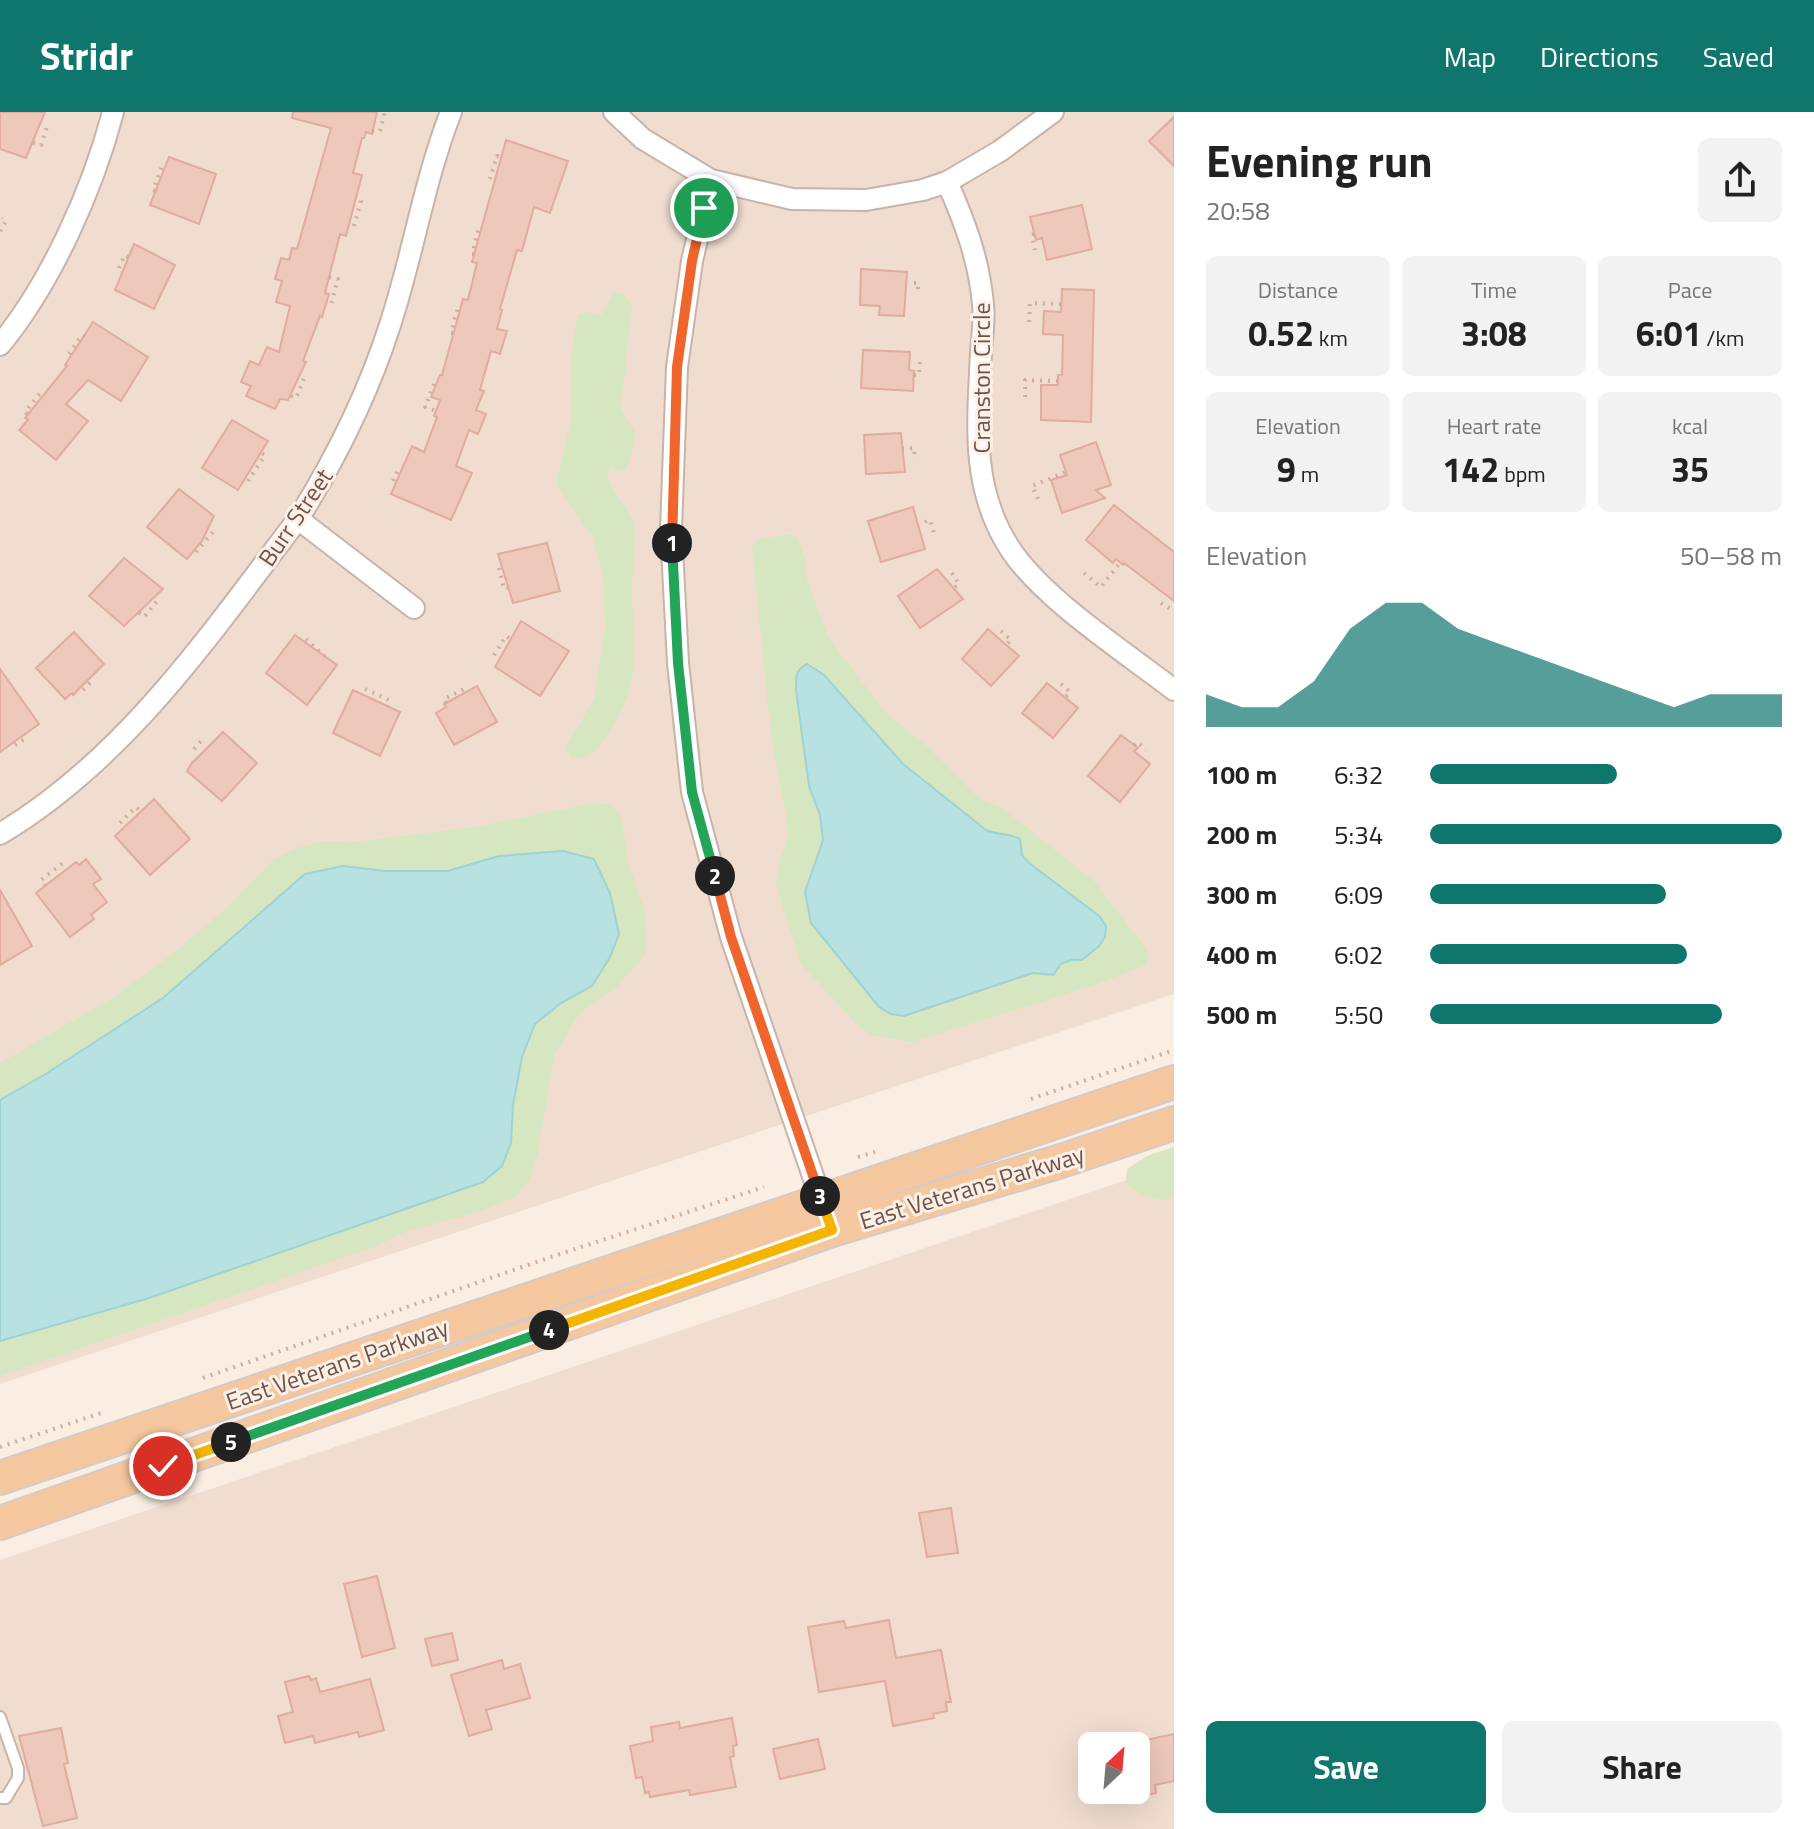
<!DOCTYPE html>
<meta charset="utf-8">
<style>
body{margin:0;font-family:"Titillium Web",sans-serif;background:#f2f2f2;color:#222;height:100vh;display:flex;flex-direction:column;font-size:30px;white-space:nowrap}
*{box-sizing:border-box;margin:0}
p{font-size:26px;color:#767676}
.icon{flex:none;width:44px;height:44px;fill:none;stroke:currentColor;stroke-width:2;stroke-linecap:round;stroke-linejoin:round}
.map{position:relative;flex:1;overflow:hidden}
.panel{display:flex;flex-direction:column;background:#fff;width:640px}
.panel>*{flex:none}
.needle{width:52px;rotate:26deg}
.controls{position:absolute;left:1078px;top:1620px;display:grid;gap:16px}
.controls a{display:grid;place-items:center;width:72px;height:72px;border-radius:12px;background:#fff;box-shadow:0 8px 32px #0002;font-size:40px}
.pin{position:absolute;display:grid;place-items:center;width:68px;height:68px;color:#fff;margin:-34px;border:4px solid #fff;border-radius:50%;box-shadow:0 2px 8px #0007}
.km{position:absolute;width:40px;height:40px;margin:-20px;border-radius:50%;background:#222;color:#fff;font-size:22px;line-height:40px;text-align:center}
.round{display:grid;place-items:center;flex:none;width:84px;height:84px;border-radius:12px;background:#f2f2f2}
.summary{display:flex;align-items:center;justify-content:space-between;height:136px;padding:0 32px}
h1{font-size:44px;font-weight:700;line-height:60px}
.metrics{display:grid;grid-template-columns:repeat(3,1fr);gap:12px;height:136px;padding:8px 32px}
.metrics div{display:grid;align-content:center;border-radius:12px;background:#f2f2f2;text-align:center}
.metrics b{font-size:34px;font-weight:700}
.metrics small{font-size:22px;font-weight:400}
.metrics p{font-size:22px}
.chart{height:224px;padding:16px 32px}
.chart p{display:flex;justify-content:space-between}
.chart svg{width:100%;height:144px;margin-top:8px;fill:#0f766e;opacity:.7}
.primary-button{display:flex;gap:16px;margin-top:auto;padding:16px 32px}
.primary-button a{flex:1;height:92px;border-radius:12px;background:#0f766e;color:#fff;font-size:32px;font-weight:700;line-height:92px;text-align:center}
.primary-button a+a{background:#f2f2f2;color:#222}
ul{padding:0 32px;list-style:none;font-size:26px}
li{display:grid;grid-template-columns:128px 96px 1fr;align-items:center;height:60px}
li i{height:20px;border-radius:10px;background:#0f766e}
header{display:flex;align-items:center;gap:48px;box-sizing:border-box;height:112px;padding:0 40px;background:#0f766e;color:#fff}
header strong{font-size:38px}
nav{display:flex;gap:44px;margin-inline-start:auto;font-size:28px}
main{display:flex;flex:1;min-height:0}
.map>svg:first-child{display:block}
.residential{fill:#f1ddd0;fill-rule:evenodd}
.green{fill:#d6e6c1;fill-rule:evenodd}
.water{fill:#b8e2e1;stroke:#9fd2d3;stroke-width:2}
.building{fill:#edc8bb;stroke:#dfac9d;stroke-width:2}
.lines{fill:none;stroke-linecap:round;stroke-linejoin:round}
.lane-casing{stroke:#c9b3a9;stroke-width:14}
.street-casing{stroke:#c9b3a9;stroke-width:24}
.primary-casing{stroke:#d4cbc9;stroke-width:36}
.path{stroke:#d2ab9f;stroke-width:4;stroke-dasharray:2 6;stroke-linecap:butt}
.lane{stroke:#fff;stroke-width:10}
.street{stroke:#fff;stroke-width:20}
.primary{stroke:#f5c79e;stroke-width:32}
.split-1-casing{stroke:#fff;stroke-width:16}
.split-2-casing{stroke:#fff;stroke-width:16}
.split-3-casing{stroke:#fff;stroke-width:16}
.split-4-casing{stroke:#fff;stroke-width:16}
.split-5-casing{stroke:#fff;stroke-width:16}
.split-6-casing{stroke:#fff;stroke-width:16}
.split-1{stroke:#f0652b;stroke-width:10}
.split-2{stroke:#22a559;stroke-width:10}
.split-3{stroke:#f0652b;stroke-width:10}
.split-4{stroke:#f5b400;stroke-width:10}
.split-5{stroke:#22a559;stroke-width:10}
.split-6{stroke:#f5b400;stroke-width:10}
.labels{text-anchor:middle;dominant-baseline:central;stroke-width:6;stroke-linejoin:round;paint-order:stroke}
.street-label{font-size:24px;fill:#6f524a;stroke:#fdf1e7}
</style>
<header>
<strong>Stridr</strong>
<nav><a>Map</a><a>Directions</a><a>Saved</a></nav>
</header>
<main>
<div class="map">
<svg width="1174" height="1717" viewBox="0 0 1174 1717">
<rect width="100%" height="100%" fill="#faede1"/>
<g class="residential">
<polygon points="0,0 1174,0 1174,882 0,1272"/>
<path d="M1174,1052V1717H0V1448ZM1092,1634H1136V1678H1092Z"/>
</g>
<g class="green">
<path d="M614,181H623L632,192L621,296L636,322L629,351L623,360L611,356L607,362C611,381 628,393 633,411C637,425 632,462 632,479C633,537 643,569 609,621C600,636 590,648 571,646L565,635L594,588L605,515L603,464L592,424L556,373L571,307V245L578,202L587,200L601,203Z"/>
<path d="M790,422L797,425L805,447L807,467L829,527L887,602L928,635L980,687L1001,695L1094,769L1145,835L1148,842L1146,853L1092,874L912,930L871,923L856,912L801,852L776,773L777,759L788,724L787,710L771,624L752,435L757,427ZM824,563L903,652L986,718C997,723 1010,721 1020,727L1022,743L1029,751L1099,804C1081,832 1070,860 1033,861L904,904L891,902L808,766L823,728L820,703L809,674L796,578Z"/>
<polygon points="594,691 612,693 622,706 628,750 645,800 646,842 614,878 589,893 575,908 554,944 538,1040 529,1068 516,1085 475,1101 407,1119 374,1135 0,1264 0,1229 149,1186 483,1070 502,1054 511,1031 513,993 522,945 535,912 561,891 592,874 610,781 593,747 563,739 499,744 448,759 385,759 343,754 305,762 163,886 44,963 0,988 0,951 114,885 172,842 230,793 273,748 297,736 323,729 353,730 474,715"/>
<polygon points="1174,1035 1174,1084 1164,1089 1141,1083 1126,1072 1127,1057 1149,1043"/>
</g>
<g class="water">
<path d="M807,552L824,563L903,652L986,718C996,723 1011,721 1020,727L1022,743L1029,751L1099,804L1106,814L1105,825L1099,834L1082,848H1071L1061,852L1053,863L1033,861L904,904L891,902L879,895L811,811L805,780L823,728L820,703L809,674L796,578C796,566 795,558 807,552Z"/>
<polygon points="563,739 594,747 610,781 619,822 610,845 592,874 561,891 535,912 522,945 513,993 511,1031 502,1054 483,1070 149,1186 0,1229 0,988 44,963 163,886 305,762 343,754 385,759 448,759 499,744"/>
</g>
<g class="building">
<polygon points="0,0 45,0 26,46 0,37"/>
<polygon points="293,0 377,0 372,22 366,20 364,26 362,26 353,61 362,63 346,124 340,122 325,181 329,182 322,205 320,204 303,249 306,250 288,288 280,287 275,297 246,284 251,274 241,270 250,249 259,253 267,235 279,240 290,194 276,190 282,169 275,167 281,146 289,148 292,136 297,137 331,16 292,6"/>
<polygon points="1174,5 1174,54 1149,29"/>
<polygon points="506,28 568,49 550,101 534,95 522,139 517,138 500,197 502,198 497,217 507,219 500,242 491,239 480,278 484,279 476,298 486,302 478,322 469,318 456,354 472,361 451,408 391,382 412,334 424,340 437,305 434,304 440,288 431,285 440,263 442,263 463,187 468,188 477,151 472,150"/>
<polygon points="169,45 216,62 199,112 150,93"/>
<polygon points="1082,93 1092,137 1047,148 1042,126 1036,128 1030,105"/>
<polygon points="134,132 175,153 154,197 115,178"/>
<polygon points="861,157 907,160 904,204 879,203 880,194 860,193"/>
<polygon points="1062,177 1094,178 1091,310 1041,308 1041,273 1058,273 1058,263 1062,263 1063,223 1043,222 1044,199 1061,200"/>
<polygon points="93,210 148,245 121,289 88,268 66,292 88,309 56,348 19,318 28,308 25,306 67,254 65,253"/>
<polygon points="863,238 910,240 909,258 914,259 913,279 861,276"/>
<polygon points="232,308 268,329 238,378 202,356"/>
<polygon points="901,321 905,360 866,362 864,323"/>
<polygon points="1096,330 1111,373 1096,378 1105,386 1062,401 1051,368 1067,363 1060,343"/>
<polygon points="179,377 214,404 202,429 187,447 147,415"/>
<polygon points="1114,393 1174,440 1174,489 1124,451 1123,453 1116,447 1113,451 1086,428"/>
<polygon points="913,395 925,437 881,450 868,409"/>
<polygon points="547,431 560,479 513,491 498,442"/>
<polygon points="124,446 163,477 124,514 89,484"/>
<polygon points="937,457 963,487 920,516 898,484"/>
<polygon points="521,509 569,539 540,584 495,555"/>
<polygon points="988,517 1019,544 991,574 962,547"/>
<polygon points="74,520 104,552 73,583 72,581 65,587 36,556"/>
<polygon points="295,523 337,553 307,593 266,561"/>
<polygon points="0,557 39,612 0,640"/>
<polygon points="1047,571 1078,596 1053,626 1022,601"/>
<polygon points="477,574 497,610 454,633 436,601 446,595 444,592"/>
<polygon points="353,578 400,600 380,644 333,621"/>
<polygon points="223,620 257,651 222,689 187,659 192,651"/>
<polygon points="1121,623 1138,636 1134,639 1150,652 1120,690 1088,664"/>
<polygon points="154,687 190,727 150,763 115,724"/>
<polygon points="86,747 101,767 93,772 107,790 91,803 94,807 70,825 36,781 76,750 79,753"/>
<polygon points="0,778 32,834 0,853"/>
<polygon points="951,1396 958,1441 927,1445 919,1401"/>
<polygon points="377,1464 395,1536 362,1545 344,1472"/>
<polygon points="889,1508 896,1546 941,1538 951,1590 946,1590 947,1599 933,1602 934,1606 893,1614 885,1569 819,1580 808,1515 844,1509 846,1516"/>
<polygon points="452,1521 458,1548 432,1554 425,1527"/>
<polygon points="502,1548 504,1557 520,1552 530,1586 486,1598 492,1617 469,1624 451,1563"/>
<polygon points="309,1564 311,1568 316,1566 320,1580 370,1567 384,1618 359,1625 358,1620 315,1631 313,1624 285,1631 278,1604 293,1600 285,1570"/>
<polygon points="732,1606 737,1633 733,1634 734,1644 730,1645 736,1675 690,1683 689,1678 650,1685 649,1680 645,1681 642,1665 636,1666 630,1634 653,1629 651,1615 679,1610 680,1616"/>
<polygon points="61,1616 68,1651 64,1652 77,1706 43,1714 19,1624"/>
<polygon points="1174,1622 1174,1669 1155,1673 1156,1681 1136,1685 1136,1630"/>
<polygon points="818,1627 825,1657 780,1667 773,1637"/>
</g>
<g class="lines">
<g class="lane-casing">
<polyline id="lane" points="0,1605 18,1656 18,1666 6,1686 0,1686"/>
</g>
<g class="street-casing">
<g id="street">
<polyline points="614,0 643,27 711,68 792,87 866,88 923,78 947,70 1000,39 1053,0"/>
<polyline points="711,68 692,149 677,255 671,417 678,551 692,680 731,825 825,1099"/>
<path d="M947,70C965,110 979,148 983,192C985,207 982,224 981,240C978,309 970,374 1009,435C1041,486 1125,540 1174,578"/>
<path d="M0,233C51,171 93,77 113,0"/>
<polyline points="298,407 414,496"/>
<path d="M0,722C127,646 210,522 298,407C336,346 368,282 390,213C413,143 424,69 451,0"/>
</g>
</g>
<g class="primary-casing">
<g id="primary">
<polyline points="0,1366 1174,970"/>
<polyline points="0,1411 832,1118 1058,1050 1174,1011"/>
</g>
</g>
<g class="path">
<polyline points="372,19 380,19 385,0"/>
<polyline points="33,31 41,33 48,12"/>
<polyline points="490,67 497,44 500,45"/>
<polyline points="155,79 153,78 162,54"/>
<polyline points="354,114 361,89 356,85"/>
<polyline points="0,119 6,109 2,106"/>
<polyline points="1034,122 1032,123 1035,138"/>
<polyline points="474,142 472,142 479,116"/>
<polyline points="119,156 125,143 128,145"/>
<polyline points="329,165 338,167 331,192"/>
<polyline points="914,171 918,171 918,183"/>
<polyline points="1029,210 1030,191 1061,192"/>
<polyline points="453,221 451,221 458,195"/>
<polyline points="69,242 82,223 87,226"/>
<polyline points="914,263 919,263 920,250"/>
<polyline points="434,272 425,295 436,299"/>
<polyline points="291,284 296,286 306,262"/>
<polyline points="1025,285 1025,268 1058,269"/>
<polyline points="27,302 25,300 41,280"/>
<polyline points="902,337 914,336 915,348"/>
<polyline points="248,369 265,343 261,341"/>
<polyline points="393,369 398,358 401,359"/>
<polyline points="1038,387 1032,374 1066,360"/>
<polyline points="925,410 930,408 934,421"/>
<polyline points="196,440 213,420 209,416"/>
<polyline points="499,456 504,477 507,476"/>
<polyline points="952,461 959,472 955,475"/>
<polyline points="1084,461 1101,475 1120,451"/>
<polyline points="1161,491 1174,499"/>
<polyline points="139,501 144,505 158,488"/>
<polyline points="1001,519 1011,528 1006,533"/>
<polyline points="306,527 325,544"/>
<polyline points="494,543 506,524 509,526"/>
<polyline points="1061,572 1070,580 1065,586"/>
<polyline points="365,577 389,588 386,594"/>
<polyline points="83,578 92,569 89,566"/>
<polyline points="446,591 444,587 466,576"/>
<polyline points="15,633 26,626 24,623"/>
<polyline points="1134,633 1137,630 1146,638"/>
<polyline points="194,637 202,628 205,631"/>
<polyline points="120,711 136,695 140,699"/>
<polyline points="45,774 41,768 63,751"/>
<polyline points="1031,987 1174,938"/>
<polyline points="858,1045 875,1040"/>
<polyline points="203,1266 551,1145 764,1075"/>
<polyline points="0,1335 104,1300"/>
</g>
<use href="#lane" class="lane"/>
<use href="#street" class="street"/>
<use href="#primary" class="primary"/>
</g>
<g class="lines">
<g class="split-1-casing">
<polyline id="split-1" points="672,431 677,255 692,149 704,96"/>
</g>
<g class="split-2-casing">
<polyline id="split-2" points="672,431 678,551 692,680 715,764"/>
</g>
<g class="split-3-casing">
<polyline id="split-3" points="715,764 731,825 820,1084"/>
</g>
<g class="split-4-casing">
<polyline id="split-4" points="549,1218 832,1118 820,1084"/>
</g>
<g class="split-5-casing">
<polyline id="split-5" points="231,1330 549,1218"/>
</g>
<g class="split-6-casing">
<polyline id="split-6" points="163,1354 231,1330"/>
</g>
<use href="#split-1" class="split-1"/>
<use href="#split-2" class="split-2"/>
<use href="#split-3" class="split-3"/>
<use href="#split-4" class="split-4"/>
<use href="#split-5" class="split-5"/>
<use href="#split-6" class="split-6"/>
</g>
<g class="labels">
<g class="street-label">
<text transform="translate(981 266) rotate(-90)">Cranston Circle</text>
<text transform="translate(295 405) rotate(-56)">Burr Street</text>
<text transform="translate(972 1075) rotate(-17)">East Veterans Parkway</text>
<text transform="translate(337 1252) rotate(-19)">East Veterans Parkway</text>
</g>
</g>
</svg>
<div class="controls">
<a><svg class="needle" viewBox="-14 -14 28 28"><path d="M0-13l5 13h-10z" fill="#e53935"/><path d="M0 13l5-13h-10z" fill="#767676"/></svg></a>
</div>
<div class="pin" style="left:704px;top:96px;background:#1e9e55"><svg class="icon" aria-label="arrive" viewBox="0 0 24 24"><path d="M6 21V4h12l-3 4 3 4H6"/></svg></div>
<div class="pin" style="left:163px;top:1354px;background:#d93025"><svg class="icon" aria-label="check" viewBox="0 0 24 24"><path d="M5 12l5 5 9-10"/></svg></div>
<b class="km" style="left:672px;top:431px">1</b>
<b class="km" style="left:715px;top:764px">2</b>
<b class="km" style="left:820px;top:1084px">3</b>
<b class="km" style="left:549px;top:1218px">4</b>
<b class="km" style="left:231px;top:1330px">5</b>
</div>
<section class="panel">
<div class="summary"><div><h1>Evening run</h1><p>20:58</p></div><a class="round"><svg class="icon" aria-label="share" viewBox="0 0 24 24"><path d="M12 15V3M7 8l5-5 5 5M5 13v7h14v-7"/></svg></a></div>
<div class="metrics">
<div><p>Distance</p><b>0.52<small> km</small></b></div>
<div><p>Time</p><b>3:08</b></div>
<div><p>Pace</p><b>6:01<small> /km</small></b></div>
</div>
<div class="metrics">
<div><p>Elevation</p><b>9<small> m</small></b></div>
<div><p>Heart rate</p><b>142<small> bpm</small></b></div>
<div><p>kcal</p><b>35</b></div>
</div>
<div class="chart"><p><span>Elevation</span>50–58 m</p>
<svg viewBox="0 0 160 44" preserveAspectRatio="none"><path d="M0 44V34L10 38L20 38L30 30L40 14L50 6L60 6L70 14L80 18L90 22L100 26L110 30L120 34L130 38L140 34L150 34L160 34V44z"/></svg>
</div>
<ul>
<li><b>100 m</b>6:32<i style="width:53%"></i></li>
<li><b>200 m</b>5:34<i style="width:100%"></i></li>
<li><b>300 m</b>6:09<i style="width:67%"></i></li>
<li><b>400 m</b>6:02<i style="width:73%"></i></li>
<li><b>500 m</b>5:50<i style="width:83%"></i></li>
</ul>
<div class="primary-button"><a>Save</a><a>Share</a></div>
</section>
</main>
